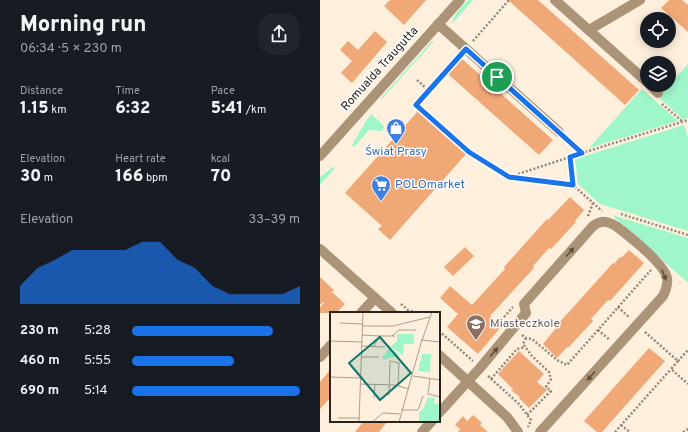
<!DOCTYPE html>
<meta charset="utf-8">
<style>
body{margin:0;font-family:Overpass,sans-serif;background:#20242c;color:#f1f3f6;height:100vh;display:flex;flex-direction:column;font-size:15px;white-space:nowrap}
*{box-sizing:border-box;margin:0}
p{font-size:13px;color:#9ea1a6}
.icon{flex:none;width:22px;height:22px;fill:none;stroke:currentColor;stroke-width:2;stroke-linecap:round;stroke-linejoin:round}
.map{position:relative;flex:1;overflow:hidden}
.side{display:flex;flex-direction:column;background:#171b24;width:320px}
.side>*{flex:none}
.buttons{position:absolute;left:320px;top:12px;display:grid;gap:8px}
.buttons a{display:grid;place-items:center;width:36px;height:36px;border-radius:50%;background:#171b24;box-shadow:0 2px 10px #0003;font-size:20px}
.pin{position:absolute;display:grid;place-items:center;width:34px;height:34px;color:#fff;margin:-17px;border:2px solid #fff;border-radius:50%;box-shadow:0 1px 4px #0007}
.round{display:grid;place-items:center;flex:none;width:42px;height:42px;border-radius:16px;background:#20242c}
.headline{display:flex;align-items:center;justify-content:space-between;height:68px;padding:0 20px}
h1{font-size:22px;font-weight:800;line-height:30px}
.figures{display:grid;grid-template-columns:repeat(3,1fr);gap:6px;height:68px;padding:4px 20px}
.figures div{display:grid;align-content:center}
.figures b{font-size:17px;font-weight:800}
.figures small{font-size:11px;font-weight:400}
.figures p{font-size:11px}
.chart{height:112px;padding:8px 20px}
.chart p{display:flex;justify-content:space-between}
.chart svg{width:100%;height:72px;margin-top:4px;fill:#1a73e8;opacity:.7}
ul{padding:0 20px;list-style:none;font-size:13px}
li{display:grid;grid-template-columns:64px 48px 1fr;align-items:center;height:30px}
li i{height:10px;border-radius:5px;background:#1a73e8}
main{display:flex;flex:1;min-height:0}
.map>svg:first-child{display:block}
.green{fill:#9ff6c9}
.building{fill:#f1a877}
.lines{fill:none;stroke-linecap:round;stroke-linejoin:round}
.path{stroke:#928779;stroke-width:2.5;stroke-dasharray:2 2;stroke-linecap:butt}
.minor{stroke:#ab9377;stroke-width:10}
.oneway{fill:#5e503f}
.route-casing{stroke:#fff;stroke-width:8}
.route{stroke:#1a73e8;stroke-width:5}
.labels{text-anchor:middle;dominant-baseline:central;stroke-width:3;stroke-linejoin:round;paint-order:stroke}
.street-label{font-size:12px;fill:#2a231a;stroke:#fff}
.shop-label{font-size:12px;fill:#366cbe;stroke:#fff}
.education-label{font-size:12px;fill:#785e54;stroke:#fff;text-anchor:start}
.inset-road{fill:none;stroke:#aa9e8f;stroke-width:1}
.view{fill:#0f766e;fill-opacity:0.15;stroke:#0f766e;stroke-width:2}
.inset-edge{fill:none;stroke:#2a231a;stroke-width:2}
</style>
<main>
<section class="side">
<div class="headline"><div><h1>Morning run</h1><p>06:34 · 5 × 230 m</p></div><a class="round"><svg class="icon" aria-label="share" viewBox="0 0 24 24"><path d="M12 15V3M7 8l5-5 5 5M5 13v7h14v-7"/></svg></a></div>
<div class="figures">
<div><p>Distance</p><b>1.15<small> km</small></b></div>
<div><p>Time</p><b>6:32</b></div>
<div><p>Pace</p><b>5:41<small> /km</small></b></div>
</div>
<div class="figures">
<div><p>Elevation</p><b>30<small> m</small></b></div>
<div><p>Heart rate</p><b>166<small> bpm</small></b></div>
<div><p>kcal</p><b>70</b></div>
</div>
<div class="chart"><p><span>Elevation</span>33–39 m</p>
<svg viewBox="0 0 160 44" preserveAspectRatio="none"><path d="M0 44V33L10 22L20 17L30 11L40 11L50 11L60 11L70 6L80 6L90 17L100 22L110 33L120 38L130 38L140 38L150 38L160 33V44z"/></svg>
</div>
<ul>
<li><b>230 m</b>5:28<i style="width:84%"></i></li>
<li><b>460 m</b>5:55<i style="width:61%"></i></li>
<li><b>690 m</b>5:14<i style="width:100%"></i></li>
</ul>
</section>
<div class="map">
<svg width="368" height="432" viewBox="0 0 368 432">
<rect width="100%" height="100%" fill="#fff0dd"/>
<g class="green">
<path d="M148,0H153L132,24C133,14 142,7 148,0Z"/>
<polygon points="112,41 114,41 61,100 61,98"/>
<polygon points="368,64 368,118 363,119 338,97"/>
<polygon points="322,89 358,121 269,148"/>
<polygon points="51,114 63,125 64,127 63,130 61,131 49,130 34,147 32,145 46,121"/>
<polygon points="364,125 368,138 368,231 280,204 258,184 255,159"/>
<polygon points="13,167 15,168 0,185 0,177"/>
<polygon points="292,215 368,238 368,283"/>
</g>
<g class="building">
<polygon points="70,0 106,0 84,25 64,6"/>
<polygon points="188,0 218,0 319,90 305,105"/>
<polygon points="349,0 362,0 368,5 368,32 341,8"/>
<polygon points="55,31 67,42 32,83 21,73 32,61 20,50 28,41 38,50"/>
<polygon points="141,58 233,140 219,155 128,74"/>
<polygon points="98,111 146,154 70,240 58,229 62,226 25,193"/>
<polygon points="250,197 264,210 255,221 256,222 231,249 229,248 213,266 214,268 170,316 182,326 158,354 127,327 138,314 120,298 130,286 152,305 185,269 184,267 227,219 228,220"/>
<polygon points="145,247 154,256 133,276 124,267"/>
<polygon points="309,250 324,263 290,301 288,300 271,319 273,321 248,348 247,347 237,358 223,344 236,328 235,327 247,314 293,263 294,264 300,257 301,258"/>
<polygon points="0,277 14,290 12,292 25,304 16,313 0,313 0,307 4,303 3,302 0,305"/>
<polygon points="329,348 345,361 282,432 277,432 264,421"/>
<polygon points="199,351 224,374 217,382 227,390 209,408 199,398 200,397 191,390 193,389 178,374"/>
<polygon points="11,369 11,397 0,409 0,382"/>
<polygon points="153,415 162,423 160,425 168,432 138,432 140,429 135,425 143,416 147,421"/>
<polygon points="44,421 68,421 59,432 35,432"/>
</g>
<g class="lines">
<g class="path">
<polyline points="153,41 189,0"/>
<polyline points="139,57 96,105 149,151 189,177 262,153"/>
<polyline points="97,80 109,91"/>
<polyline points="342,104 362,121"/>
<polyline points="247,139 262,153 368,120"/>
<polyline points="250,157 253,185"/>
<polyline points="192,177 253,185 282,211"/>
<polyline points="301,214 368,235"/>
<polyline points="268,216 273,203"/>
<polyline points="81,304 88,310 98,313"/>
<polyline points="298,307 310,318"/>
<polyline points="184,317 193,307"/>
<polyline points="278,330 290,340"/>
<polyline points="119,331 153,361"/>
<polyline points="325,332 358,361 351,369 368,384"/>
<polyline points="202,335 206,338 212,339 237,360 247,365 331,270"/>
<polyline points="206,338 203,344 212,356 229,372 231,379 226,387 231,391 207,415"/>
<polyline points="358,361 368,350"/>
<polyline points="168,376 199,404 211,420 208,427"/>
<polyline points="171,379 197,349 205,347"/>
<polyline points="301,425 310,432"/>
<polyline points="295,432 351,369"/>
<polyline points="363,432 368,429"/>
</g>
<g class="minor">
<polyline points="235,0 327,82"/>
<polyline points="118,24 239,132"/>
<polyline points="269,30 320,0"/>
<polyline points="330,85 338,93"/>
<polyline points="0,156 140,0"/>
<polyline points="0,249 72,313"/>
<polyline points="41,313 55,298"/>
<polyline points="119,355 187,417 198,432"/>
<polyline points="0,357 11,345"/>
<path d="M119,413L160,368L206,313L204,304L273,226C282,220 287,221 296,226C309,236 344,263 347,278C348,285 346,290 343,296L220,432"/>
<polyline points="102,432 112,421"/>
</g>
</g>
<defs><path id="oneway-solid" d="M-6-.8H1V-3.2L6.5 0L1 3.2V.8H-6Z"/></defs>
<g class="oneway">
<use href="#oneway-solid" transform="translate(250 252) rotate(-48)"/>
<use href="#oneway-solid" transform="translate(344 275) rotate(69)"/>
<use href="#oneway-solid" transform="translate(174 352) rotate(-49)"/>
<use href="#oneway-solid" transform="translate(271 376) rotate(132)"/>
</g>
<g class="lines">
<g class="route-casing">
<polygon id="route" points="146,49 262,153 250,157 253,185 189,177 149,152 96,105"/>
</g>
<use href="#route" class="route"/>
</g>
<defs>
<g id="shop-pin" transform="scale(1)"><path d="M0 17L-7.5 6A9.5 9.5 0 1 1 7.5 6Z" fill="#3f7fe0" stroke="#fff"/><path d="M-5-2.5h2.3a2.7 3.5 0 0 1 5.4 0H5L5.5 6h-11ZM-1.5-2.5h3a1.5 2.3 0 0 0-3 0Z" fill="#fff"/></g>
<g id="supermarket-pin" transform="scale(1)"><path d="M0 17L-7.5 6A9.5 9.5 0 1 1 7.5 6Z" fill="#3f7fe0" stroke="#fff"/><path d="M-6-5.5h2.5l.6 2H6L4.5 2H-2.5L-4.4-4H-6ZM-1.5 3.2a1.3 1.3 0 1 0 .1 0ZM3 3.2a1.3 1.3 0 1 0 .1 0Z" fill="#fff"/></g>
<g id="school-pin" transform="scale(1)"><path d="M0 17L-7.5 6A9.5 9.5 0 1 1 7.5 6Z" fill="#8d6e63" stroke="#fff"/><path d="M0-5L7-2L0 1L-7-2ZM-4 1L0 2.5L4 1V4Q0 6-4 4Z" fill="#fff"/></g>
</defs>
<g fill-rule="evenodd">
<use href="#shop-pin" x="76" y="128"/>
<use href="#supermarket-pin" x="61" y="185"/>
<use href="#school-pin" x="156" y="324"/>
</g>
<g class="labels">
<g class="street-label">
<text transform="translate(60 69) rotate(-48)">Romualda Traugutta</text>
</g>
<g class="shop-label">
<text x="76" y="152">Świat Prasy</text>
<text x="75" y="185" text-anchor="start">POLOmarket</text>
</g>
<g class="education-label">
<text x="170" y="324">Miasteczkole</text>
</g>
</g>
<g transform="translate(10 312)">
<rect width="110" height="110" fill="#fff0dd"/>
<path d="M67,22H84V32H74L73,43L60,35L67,29ZM59,36L70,43L54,48L52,46ZM92,42H101L100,60L88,59ZM98,85L105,86L104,91L110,92V110H89V100L93,97Z" fill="#9ff6c9"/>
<path class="inset-road" d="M10,11L32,12M32,14H63L100,5M32,23L49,24M62,24L69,18H86M91,28L110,30M0,29L32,30M31,34L55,35M44,34L49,24H65M31,45H49M83,64L110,68M0,65L30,66M100,67L98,82L110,85M30,72L65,73L79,77M56,82L59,83L60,49L69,51L68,74M44,86L45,72M71,98H88L93,84M8,106H29M29,110L33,0M42,110L53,101L70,102M69,110L91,31L102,0"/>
<path class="view" d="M50,25L81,61L50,88L19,51Z"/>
<rect width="110" height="110" class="inset-edge"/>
</g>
</svg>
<div class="buttons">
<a><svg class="icon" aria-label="locate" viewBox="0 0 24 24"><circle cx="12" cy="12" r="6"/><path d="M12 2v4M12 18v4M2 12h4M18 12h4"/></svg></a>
<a><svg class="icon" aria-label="layers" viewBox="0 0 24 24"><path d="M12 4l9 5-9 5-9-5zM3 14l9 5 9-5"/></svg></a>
</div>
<div class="pin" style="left:177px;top:77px;background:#1e9e55"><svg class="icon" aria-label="arrive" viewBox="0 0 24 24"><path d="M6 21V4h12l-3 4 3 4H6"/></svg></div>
</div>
</main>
